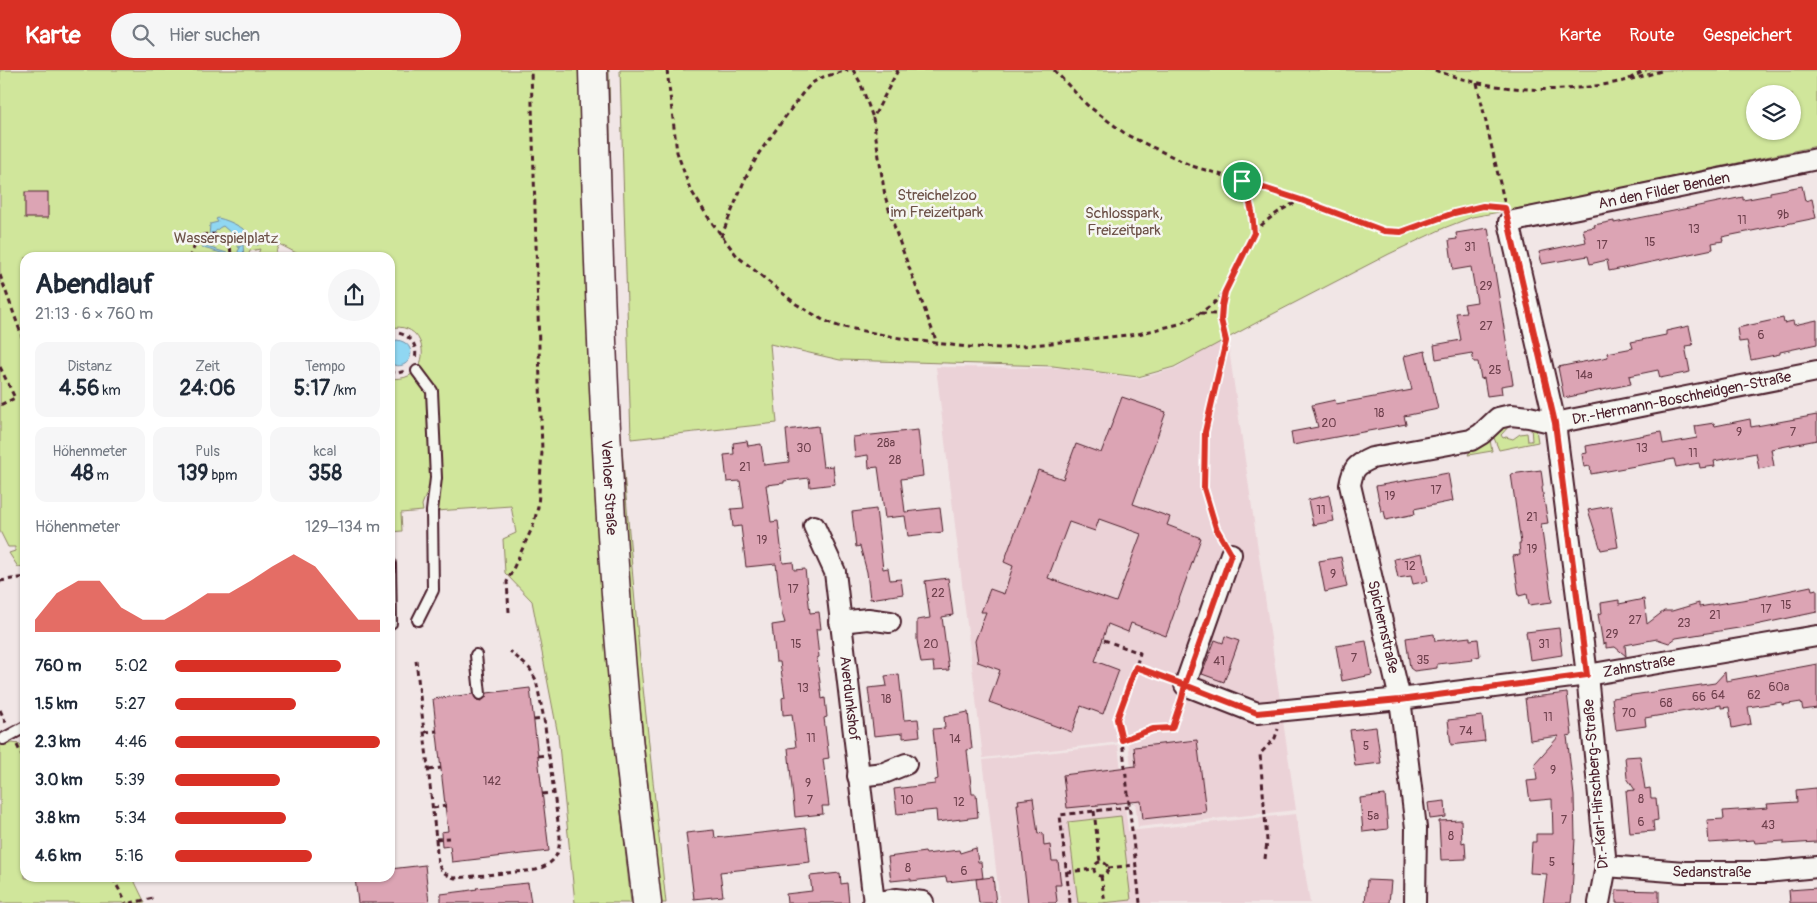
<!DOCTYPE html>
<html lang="de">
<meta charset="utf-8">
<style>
body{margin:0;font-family:Pangolin,sans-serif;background:#f6f6f7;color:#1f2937;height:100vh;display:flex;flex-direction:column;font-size:19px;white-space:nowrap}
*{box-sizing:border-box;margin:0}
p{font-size:16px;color:#747a83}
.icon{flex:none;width:28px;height:28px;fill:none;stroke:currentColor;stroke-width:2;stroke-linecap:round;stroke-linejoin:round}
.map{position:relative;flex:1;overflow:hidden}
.sheet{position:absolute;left:20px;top:182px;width:375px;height:630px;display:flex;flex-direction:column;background:#fff;border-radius:15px;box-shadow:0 1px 4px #0004}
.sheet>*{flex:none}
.fabs{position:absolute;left:1746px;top:15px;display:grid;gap:10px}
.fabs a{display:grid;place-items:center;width:55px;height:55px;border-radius:50%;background:#fff;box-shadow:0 1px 4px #0004;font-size:25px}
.pin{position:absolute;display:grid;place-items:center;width:42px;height:42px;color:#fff;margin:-21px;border:2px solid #fff;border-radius:50%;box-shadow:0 1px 5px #0007}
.round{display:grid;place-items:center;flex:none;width:52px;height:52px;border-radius:26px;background:#f6f6f7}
.summary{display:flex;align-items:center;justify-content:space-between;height:85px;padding:0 15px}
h1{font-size:28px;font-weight:700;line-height:38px}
.figures{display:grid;grid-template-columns:repeat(3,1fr);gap:8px;height:85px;padding:5px 15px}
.figures div{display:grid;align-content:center;border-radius:12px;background:#f6f6f7;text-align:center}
.figures b{font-size:21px;font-weight:700}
.figures small{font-size:14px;font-weight:400}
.figures p{font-size:14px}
.chart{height:140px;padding:10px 15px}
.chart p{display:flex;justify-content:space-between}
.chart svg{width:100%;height:90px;margin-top:5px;fill:#d93025;opacity:.7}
ul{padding:0 15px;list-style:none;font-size:16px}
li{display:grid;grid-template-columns:80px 60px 1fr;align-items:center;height:38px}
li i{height:12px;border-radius:6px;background:#d93025}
header{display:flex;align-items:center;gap:30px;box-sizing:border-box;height:70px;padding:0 25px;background:#d93025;color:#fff}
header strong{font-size:24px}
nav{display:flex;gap:28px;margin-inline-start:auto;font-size:18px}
.search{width:350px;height:45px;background:#f6f6f7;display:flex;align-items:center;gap:12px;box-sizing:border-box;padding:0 18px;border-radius:28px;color:#747a83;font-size:19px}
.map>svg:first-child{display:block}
.built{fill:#ebd2d7}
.green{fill:#d0e69b;stroke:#8d8263;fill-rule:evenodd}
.water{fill:#90d7f2;stroke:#748da2}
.building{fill:#dca4b4;stroke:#4a1f2b;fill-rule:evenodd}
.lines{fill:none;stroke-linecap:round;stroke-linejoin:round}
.service-casing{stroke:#4a1f2b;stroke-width:14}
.minor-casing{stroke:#4a1f2b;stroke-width:24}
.secondary-casing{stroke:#4a1f2b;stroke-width:31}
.path{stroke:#4a1f2b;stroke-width:3;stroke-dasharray:5 4;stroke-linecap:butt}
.service{stroke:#f6f6f2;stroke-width:10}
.minor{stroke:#f6f6f2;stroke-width:20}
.secondary{stroke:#f6f6f2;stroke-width:28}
.route-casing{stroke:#fff;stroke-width:10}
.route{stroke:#d93025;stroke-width:6}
.labels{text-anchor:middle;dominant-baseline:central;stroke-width:5;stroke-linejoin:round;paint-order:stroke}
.number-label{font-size:12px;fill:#6e404d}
.street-label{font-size:15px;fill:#4a1f2b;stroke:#f6f6f2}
.park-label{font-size:15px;fill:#6c5147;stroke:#f6f6f2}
</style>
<header>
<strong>Karte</strong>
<div class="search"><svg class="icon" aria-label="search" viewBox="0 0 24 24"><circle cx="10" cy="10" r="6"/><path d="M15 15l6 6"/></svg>Hier suchen</div>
<nav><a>Karte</a><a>Route</a><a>Gespeichert</a></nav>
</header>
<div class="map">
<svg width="1817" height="833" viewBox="0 0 1817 833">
<rect width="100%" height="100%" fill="#f1e6e6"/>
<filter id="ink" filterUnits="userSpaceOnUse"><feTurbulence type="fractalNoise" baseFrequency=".02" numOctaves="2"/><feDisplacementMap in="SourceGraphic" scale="10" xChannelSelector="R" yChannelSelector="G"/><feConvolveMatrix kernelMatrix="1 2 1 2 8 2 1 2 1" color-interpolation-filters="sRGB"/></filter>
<g filter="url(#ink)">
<g class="built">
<polygon points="1227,266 1296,740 1138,757 1128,671 983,688 936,297 1065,298 1138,309 1176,298"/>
<polygon points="1118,675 1128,761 1296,744 1310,833 1000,833 983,690"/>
</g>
<g class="green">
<path d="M0,0H580L600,477L616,697L631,833H575L558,665L532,531L505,503L503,469L516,463L511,436L436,441L428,347L431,412L422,435L423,441L401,443L402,461L390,462V308C434,315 432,249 390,258V188L304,187L279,174L274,187H265L258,184L260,179L250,181L247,188H25V496L18,497L9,483L15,481V477H8L0,461Z"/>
<polygon points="604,0 609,0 613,221 621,367 639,580 666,833 661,833 656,790 623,474"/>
<path d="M620,0H1817V76L1570,129L1472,147L1444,158L1389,184L1269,246L1174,297L1138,307L1053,296L840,290L770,274L777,353L631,369ZM1755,24H1792V61H1755Z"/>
<path d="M1508,351L1536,359L1538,372L1499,380L1494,368L1490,370L1492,381L1468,385L1470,381ZM1510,355H1523V358L1531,357L1532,371H1528L1527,363L1520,364L1513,369L1506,367L1503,368L1501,365Z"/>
<polygon points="0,663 6,675 12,673 20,674 25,684 25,808 133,808 145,833 0,833"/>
<polygon points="1121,746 1131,830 1103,833 1078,833 1068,752"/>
</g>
<g class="water">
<path d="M218,148C232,151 250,161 259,173L258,175L247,173L243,175L244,187H239L238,181L240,178L238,177V176H241L245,168L231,163L223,156C214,159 211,170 204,176L227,183L229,187H225L227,186L225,184L203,178L202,174L209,167L210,154L218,152L216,149Z"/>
<path d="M397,270C422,274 409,305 390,293V273Z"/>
</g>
<g class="building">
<polygon points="1802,116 1805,131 1812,129 1816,148 1722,167 1723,171 1712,173 1713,179 1609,201 1607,190 1590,194 1588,186 1542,194 1539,182 1586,172 1583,159 1595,157 1594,155 1614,151 1614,153 1743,127 1743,130 1770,125 1770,122"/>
<rect x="25" y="122" width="23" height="26"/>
<polygon points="1488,158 1513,314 1501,316 1502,324 1487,326 1484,308 1481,309 1478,292 1474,292 1472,283 1436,289 1434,275 1461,270 1456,243 1466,242 1464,234 1477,232 1471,197 1453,200 1449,170 1457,169 1456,163"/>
<polygon points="1783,248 1784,253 1793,251 1794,255 1817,250 1817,274 1780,282 1780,284 1751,290 1747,271 1739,272 1737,258"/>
<polygon points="1689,256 1693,275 1685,276 1690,302 1660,308 1658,300 1629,306 1631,314 1564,328 1558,297 1608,287 1607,283 1633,278 1631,272 1666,265 1666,261"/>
<polygon points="1425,281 1438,339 1404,346 1406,354 1293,375 1291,362 1318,357 1312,335 1335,330 1336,334 1412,320 1404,286"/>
<path d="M1122,327L1166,342L1133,434L1170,447L1167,455L1201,468L1166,566L1131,553L1128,562L1108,554L1095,591L1119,600L1103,644L1081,636L1072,662L989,632L1000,600L978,592L975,571L986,542H981L990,519L1004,524L1013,496L1004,492L1038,400L1063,409L1076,374L1101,383ZM1099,449L1141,464L1116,532L1048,508L1069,452L1095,461Z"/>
<polygon points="1817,345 1817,370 1771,379 1774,396 1759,399 1756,383 1714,391 1715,396 1700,398 1699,393 1676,397 1674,389 1591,404 1590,396 1584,397 1582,384 1587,383 1586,376 1661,362 1663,374 1697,368 1695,356 1714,353 1715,356 1750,349 1751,357"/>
<polygon points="818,356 823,397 833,396 835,414 810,417 809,408 784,411 784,413 766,415 771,452 778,451 783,493 793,492 794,500 805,499 810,543 819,542 821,559 816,559 819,587 817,588 822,629 825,628 827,647 824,648 829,688 823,689 829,736 822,736 823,744 795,747 788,678 796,677 792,644 783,645 782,628 785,627 780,592 776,592 772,555 785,553 782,543 776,494 746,497 741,456 733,457 731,439 744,438 740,411 727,412 724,385 734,384 733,373 747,371 748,376 761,374 764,395 789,392 786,360"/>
<polygon points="918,360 923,406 901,409 905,442 940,438 943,462 908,466 905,446 885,448 878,397 869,398 868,385 855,387 853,367"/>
<polygon points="1541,400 1543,415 1542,418 1548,453 1541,454 1552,532 1529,535 1527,524 1519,526 1513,486 1520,485 1519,473 1521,473 1511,404"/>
<polygon points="1448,403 1453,431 1414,439 1415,444 1386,450 1384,441 1381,441 1376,416"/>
<polygon points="1329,425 1334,451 1313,455 1308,430"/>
<polygon points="1611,436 1618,477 1601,480 1588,440"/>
<polygon points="876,439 883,499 888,498 890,510 901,509 903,524 870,529 867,502 860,476 856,477 852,442"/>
<polygon points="1422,483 1428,511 1413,514 1411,506 1398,508 1394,489"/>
<polygon points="1341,487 1347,517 1325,522 1319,491"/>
<polygon points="948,508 953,545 942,547 949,600 934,601 933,592 921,593 917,570 917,550 930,548 925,511"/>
<polygon points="1811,516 1812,520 1817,519 1817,542 1751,556 1676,568 1669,573 1657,569 1625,575 1626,586 1615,577 1606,578 1606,573 1603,574 1598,544 1602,543 1601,533 1619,530 1619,534 1644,529 1647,554 1664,541 1672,541 1699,533 1699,537 1754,528"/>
<polygon points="1559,558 1562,585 1530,590 1526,562"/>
<polygon points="1434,564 1435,571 1470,567 1470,570 1478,569 1480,586 1472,588 1473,590 1437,594 1437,598 1414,601 1410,598 1406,568"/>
<polygon points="1225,566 1239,571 1224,612 1202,604 1215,570 1223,573"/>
<polygon points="1366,571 1372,605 1342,611 1336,576"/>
<polygon points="1817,594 1817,638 1803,640 1801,632 1782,635 1782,632 1748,637 1751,654 1732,658 1729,637 1721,638 1721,635 1645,648 1646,656 1616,660 1612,628 1715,613 1725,602 1726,611"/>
<polygon points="899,604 904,650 918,649 920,666 903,668 903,663 874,666 868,618 887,616 885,606"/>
<polygon points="530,618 549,781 452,792 450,776 442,777 441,762 448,761 433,629 473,624 477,630 481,631 486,627 487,623"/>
<polygon points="1567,623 1572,665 1567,666 1574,726 1575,768 1572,824 1571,833 1543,833 1547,804 1530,803 1532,772 1536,772 1536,764 1553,764 1552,729 1530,731 1527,711 1537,710 1535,693 1559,666 1530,670 1525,628"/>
<polygon points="968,642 972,679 967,680 972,724 976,724 978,747 937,752 936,740 897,744 894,719 935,714 935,710 938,709 933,659 945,658 944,647"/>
<polygon points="1482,646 1485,671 1451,675 1448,650"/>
<polygon points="1376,657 1381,693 1355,696 1350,660"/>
<polygon points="1197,670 1206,742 1143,749 1141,731 1067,738 1063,705 1136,696 1134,677"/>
<polygon points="1640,686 1645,719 1650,718 1651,728 1656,728 1658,750 1653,751 1654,761 1630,763 1626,721 1635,720 1627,708 1625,687"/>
<polygon points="1816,718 1817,772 1784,774 1784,771 1755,773 1754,770 1709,773 1707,750 1724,749 1723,741 1768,738 1767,734 1797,732 1796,720"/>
<polygon points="1385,725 1388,759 1363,762 1360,728"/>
<polygon points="1033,728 1038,764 1043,763 1044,776 1050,775 1052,791 1058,791 1061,815 1055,815 1057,831 1055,833 1028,833 1017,734 1019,734 1018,730"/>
<polygon points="1445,731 1446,747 1430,749 1428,733"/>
<polygon points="1461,750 1462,773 1465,772 1466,789 1441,790 1439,751"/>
<polygon points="806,758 810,792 720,802 723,826 694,829 686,763 714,760 715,768"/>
<polygon points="976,778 978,792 981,792 983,808 947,812 946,807 911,811 911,809 891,811 888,787 925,782 926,784 959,780 960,783"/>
<polygon points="425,795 429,833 358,833 355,808 390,808 390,799"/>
<polygon points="840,803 841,814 847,813 849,833 787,833 786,824 812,821 810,806"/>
<polygon points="993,807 996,833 979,833 976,809"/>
<polygon points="1367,810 1391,811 1389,833 1365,833"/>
<polygon points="528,813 531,833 441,833 441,824 465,821 477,819 476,818"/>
<polygon points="1817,818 1817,833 1790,833 1789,820"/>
<polygon points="1616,820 1659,821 1659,833 1616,833"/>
</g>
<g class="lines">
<g class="service-casing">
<g id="service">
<polyline points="417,301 432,321 436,408 432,441 433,520 418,550"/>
<polyline points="390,493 391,553"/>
<polyline points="476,585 480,624"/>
<polyline points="3,669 25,657"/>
</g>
</g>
<g class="minor-casing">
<g id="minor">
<path id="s1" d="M814,456L835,502L874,833"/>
<path id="s2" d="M1231,484L1185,615L1257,643L1400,629L1587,605L1817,566"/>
<polyline points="840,552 868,549 890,552"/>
<polyline points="858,706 884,703 906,694"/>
<path id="s3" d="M1606,796L1684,802H1766L1817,797"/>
<polyline points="873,833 896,829 923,832"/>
<path id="s4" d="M1415,833L1416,758L1400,629L1350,415C1353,398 1356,395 1372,388L1471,370L1481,364L1498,348L1511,345L1529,347L1555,353L1817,301"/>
<path id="s5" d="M1599,833L1606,796L1587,605L1555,353L1509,152L1817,89"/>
</g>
</g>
<g class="secondary-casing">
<g id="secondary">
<path id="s6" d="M593,0C599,215 606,431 626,645C631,708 640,771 647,833"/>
</g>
</g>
<g class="path">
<polyline points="667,0 677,82 690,119 710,150 737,186 796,234 823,250 838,256 905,269 967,277 1003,278 1138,264 1179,254 1194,247 1213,234 1225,222"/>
<polyline points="853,0 860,12 873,48"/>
<polyline points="898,0 873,48 885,126 897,165 937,273"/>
<polyline points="1054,0 1087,35 1127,65 1192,96 1242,111 1252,142 1254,163 1225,222 1222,236 1221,249 1226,271 1205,362 1204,418 1216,458 1223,470"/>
<path d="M1435,0C1508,28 1591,24 1664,0"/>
<polyline points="1629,9 1646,0"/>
<polyline points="1477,13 1505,135"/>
<polyline points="1242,111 1301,130 1384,161 1401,162 1455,143 1483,136 1498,137"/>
<path d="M1254,162C1269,148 1282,138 1300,131"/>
<polyline points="721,167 745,109 759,83 802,24 812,13 823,7 848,0"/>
<path d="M189,188L199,167C208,161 221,165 230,171L231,188"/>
<polyline points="300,188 300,187"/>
<polyline points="0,205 25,275"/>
<polyline points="1201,243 1215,244 1220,249"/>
<path d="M390,263C406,261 419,272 415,289"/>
<polyline points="0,297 15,328 0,335"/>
<polyline points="390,302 398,303 405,301"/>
<polyline points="0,511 25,507"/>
<polyline points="509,542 507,512 533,456 538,437 542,382 531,0"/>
<polyline points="1104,570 1140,583 1136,597 1169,610"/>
<polyline points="416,590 436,769 449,768"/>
<polyline points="0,640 6,653"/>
<polyline points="534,650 544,649"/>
<polyline points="425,662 437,661"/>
<polyline points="1122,670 1117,649 1136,597"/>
<polyline points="17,675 25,692"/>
<polyline points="538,686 548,685"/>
<polyline points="429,700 441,698"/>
<polyline points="542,724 554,723"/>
<polyline points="433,738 446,736"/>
<polyline points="1094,741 1100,792"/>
<path d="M436,769C438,788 434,802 455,808L536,800C554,793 559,787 560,767L544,649L536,610L530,599L510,581"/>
<polyline points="1265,789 1267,771 1260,684 1275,668 1278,659"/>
<circle cx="1101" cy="799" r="7"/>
<polyline points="1108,798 1135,795"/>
<polyline points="1067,802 1094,799"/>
<polyline points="1101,806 1105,833"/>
<polyline points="113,808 126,833"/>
<polyline points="130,833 154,828"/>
<polyline points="1070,833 1060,745 1129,737"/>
<polyline points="1140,833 1122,670 1153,659 1172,658 1181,632"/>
</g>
<use href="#service" class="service"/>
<use href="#minor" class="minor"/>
<use href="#secondary" class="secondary"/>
</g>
</g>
<g class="lines" filter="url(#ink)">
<g class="route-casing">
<polyline id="route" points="1242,111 1248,125 1252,142 1254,163 1225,222 1222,236 1221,250 1226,271 1205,362 1204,418 1216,458 1231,484 1185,615 1136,597 1117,649 1122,670 1153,659 1172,658 1182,628 1185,615 1257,643 1400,630 1587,605 1555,353 1505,138 1483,136 1454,143 1401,162 1384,161 1301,130 1242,111"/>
</g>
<use href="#route" class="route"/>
</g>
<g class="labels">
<g class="number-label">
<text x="1783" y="145">9b</text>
<text x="1742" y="150">11</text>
<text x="1694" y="159">13</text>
<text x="1650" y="172">15</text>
<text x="1602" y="175">17</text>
<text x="1470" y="177">31</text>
<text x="1486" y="216">29</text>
<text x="1486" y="256">27</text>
<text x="1761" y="265">6</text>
<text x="1495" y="300">25</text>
<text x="1584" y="305">14a</text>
<text x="1379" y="343">18</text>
<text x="1329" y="353">20</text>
<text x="1739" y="362">9</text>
<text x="1793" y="362">7</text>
<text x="886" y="373">28a</text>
<text x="804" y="378">30</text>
<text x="1642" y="378">13</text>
<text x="1693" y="383">11</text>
<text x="895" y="390">28</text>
<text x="745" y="397">21</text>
<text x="1436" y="420">17</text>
<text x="1390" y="426">19</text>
<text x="1321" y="440">11</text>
<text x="1532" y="447">21</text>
<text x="762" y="470">19</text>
<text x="1532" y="479">19</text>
<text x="1410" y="496">12</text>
<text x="1333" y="504">9</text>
<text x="793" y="519">17</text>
<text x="938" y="523">22</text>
<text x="1786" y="535">15</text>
<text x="1766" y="539">17</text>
<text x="1715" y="545">21</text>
<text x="1635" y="550">27</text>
<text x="1684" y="553">23</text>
<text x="1612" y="564">29</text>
<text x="796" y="574">15</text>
<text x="931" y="574">20</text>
<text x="1544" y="574">31</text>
<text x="1354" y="588">7</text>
<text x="1423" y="590">35</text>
<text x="1219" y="591">41</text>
<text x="1779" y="617">60a</text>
<text x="803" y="618">13</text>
<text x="1718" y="625">64</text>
<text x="1754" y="625">62</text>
<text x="1699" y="627">66</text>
<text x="886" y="629">18</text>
<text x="1666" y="633">68</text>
<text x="1629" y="643">70</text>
<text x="1548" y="647">11</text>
<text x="1466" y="661">74</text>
<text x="811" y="668">11</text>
<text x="955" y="669">14</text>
<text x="1366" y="676">5</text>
<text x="1553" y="700">9</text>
<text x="492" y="711">142</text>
<text x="808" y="713">9</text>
<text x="1641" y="729">8</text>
<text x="810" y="730">7</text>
<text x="907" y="730">10</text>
<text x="959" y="732">12</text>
<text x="1373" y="746">5a</text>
<text x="1564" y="750">7</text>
<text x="1641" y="752">6</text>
<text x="1768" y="755">43</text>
<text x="1451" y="766">8</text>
<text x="1552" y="792">5</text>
<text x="908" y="798">8</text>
<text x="964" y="801">6</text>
</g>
<g class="street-label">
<text stroke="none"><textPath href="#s5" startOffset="848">An den Filder Benden</textPath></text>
<text stroke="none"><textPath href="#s4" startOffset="785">Dr.-Hermann-Boschheidgen-Straße</textPath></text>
<text stroke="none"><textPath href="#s6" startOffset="418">Venloer Straße</textPath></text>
<text transform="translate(1383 557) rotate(77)">Spichernstraße</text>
<text stroke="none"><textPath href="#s2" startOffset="601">Zahnstraße</textPath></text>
<text stroke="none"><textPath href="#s1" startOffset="178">Averdunkshof</textPath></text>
<text transform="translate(1596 714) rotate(-95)">Dr.-Karl-Hirschberg-Straße</text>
<text stroke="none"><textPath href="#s3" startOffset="106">Sedanstraße</textPath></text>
</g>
<g class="park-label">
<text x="937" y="125">Streichelzoo<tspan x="937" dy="17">im Freizeitpark</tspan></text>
<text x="1124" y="143">Schlosspark,<tspan x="1124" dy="17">Freizeitpark</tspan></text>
<text x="226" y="168">Wasserspielplatz</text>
</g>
</g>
</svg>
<div class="fabs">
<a><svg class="icon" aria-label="layers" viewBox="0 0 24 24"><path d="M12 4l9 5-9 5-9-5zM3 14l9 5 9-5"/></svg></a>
</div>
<div class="pin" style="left:1242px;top:111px;background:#1e9e55"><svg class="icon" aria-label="arrive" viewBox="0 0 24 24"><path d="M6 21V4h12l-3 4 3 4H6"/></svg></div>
<section class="sheet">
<div class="summary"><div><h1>Abendlauf</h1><p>21:13 · 6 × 760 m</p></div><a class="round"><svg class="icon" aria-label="share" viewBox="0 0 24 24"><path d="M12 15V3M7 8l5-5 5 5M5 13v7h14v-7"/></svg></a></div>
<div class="figures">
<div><p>Distanz</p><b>4.56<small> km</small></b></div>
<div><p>Zeit</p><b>24:06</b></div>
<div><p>Tempo</p><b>5:17<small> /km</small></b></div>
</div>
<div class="figures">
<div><p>Höhenmeter</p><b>48<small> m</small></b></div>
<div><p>Puls</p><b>139<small> bpm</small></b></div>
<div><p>kcal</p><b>358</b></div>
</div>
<div class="chart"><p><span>Höhenmeter</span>129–134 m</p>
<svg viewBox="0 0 160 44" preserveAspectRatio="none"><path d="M0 44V38L10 25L20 19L30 19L40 32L50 38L60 38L70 32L80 25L90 25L100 19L110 12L120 6L130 12L140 25L150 38L160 38V44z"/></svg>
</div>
<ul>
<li><b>760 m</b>5:02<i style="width:81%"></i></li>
<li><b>1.5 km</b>5:27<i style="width:59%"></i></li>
<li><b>2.3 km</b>4:46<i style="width:100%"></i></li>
<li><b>3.0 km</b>5:39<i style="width:51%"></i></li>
<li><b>3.8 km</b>5:34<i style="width:54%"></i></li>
<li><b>4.6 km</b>5:16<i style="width:67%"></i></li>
</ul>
</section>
</div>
